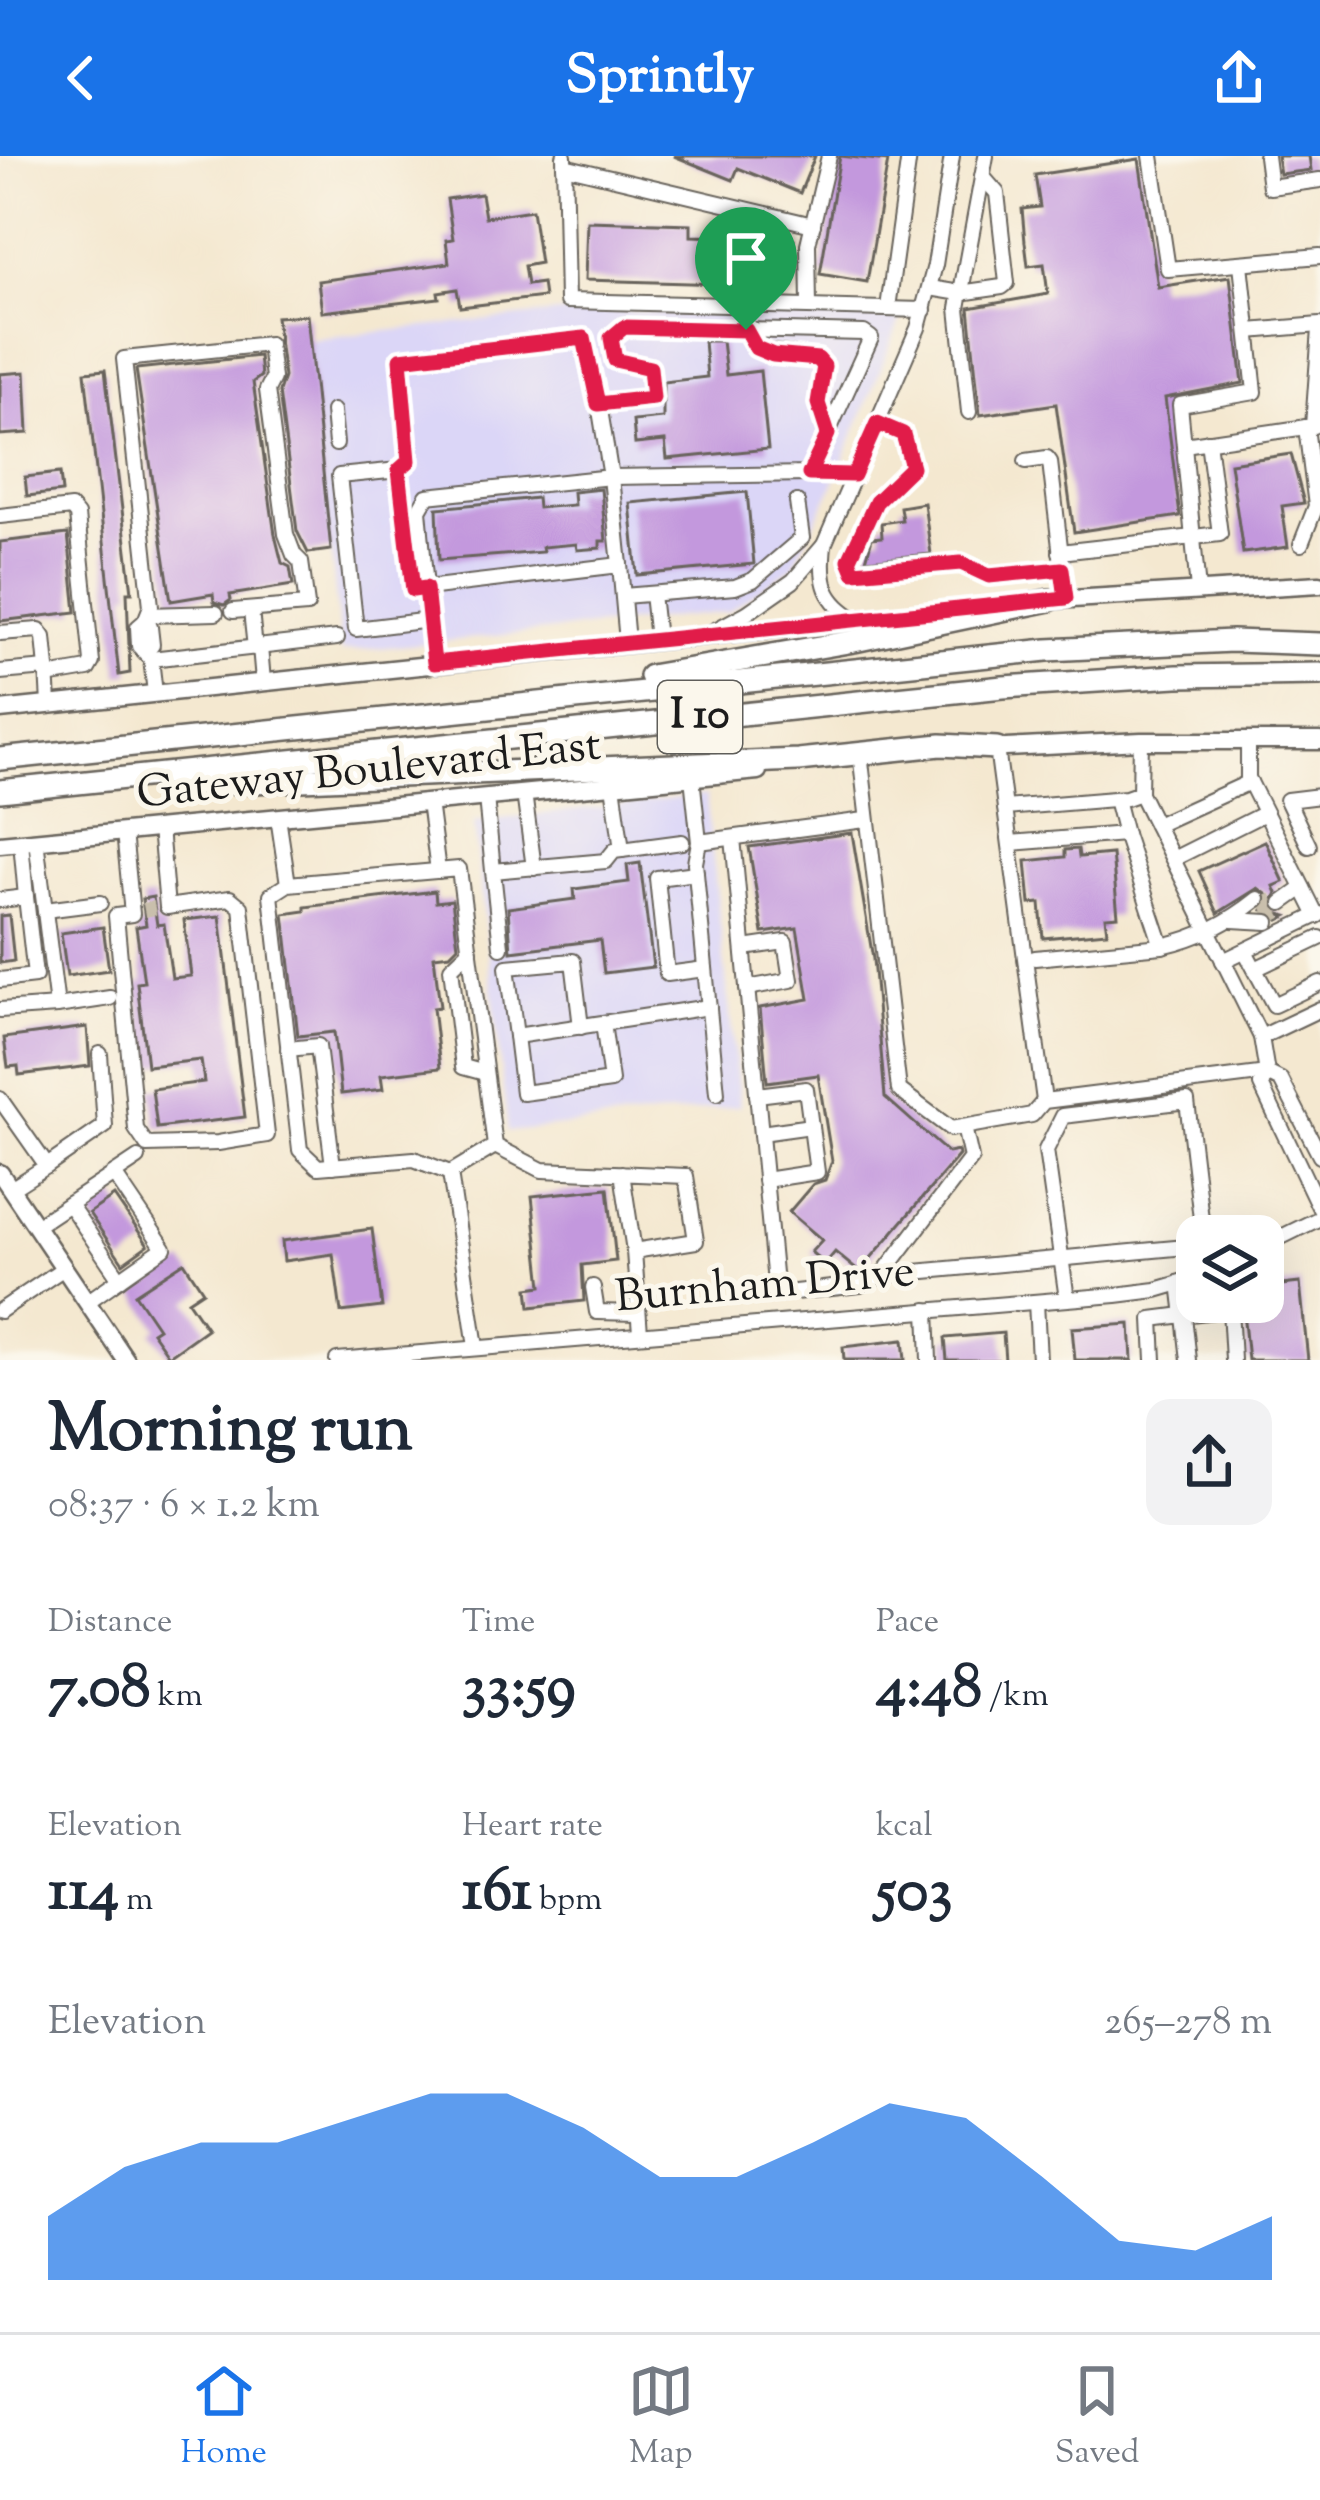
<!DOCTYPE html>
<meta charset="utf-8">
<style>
body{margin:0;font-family:"Sorts Mill Goudy",serif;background:#f2f2f3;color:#1f2937;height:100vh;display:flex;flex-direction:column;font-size:45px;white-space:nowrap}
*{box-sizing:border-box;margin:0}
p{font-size:39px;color:#747a83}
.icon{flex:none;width:66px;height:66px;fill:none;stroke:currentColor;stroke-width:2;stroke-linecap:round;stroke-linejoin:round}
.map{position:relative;height:1204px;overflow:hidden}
.side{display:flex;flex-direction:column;background:#fff;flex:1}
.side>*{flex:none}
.buttons{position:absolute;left:1176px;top:1059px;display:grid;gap:24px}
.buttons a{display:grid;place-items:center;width:108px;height:108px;border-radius:24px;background:#fff;box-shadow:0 12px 48px #0002;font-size:60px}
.pin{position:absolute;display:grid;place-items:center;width:102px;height:102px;color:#fff;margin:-123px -51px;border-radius:50% 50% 50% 0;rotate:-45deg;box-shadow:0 0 12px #0007}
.pin .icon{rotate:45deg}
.round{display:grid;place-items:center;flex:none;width:126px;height:126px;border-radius:24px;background:#f2f2f3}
.overview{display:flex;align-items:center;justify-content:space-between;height:204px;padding:0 48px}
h1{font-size:66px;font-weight:700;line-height:90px}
.metrics{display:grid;grid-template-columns:repeat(3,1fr);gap:18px;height:204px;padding:12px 48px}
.metrics div{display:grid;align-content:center}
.metrics b{font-size:60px;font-weight:700}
.metrics small{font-size:33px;font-weight:400}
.metrics p{font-size:33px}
.chart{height:336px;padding:24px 48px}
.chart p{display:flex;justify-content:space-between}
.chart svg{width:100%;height:216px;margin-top:12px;fill:#1a73e8;opacity:.7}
header{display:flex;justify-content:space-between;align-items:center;height:156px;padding:0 48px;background:#1a73e8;color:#fff;font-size:54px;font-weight:700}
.tab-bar{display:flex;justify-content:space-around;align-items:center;height:168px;border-top:3px solid #e0e1e3;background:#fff;font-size:33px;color:#747a83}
.tab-bar a{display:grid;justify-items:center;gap:6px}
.tab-bar .active{color:#1a73e8}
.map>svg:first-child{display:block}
.built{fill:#dbd6f7}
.building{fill:#c398dd}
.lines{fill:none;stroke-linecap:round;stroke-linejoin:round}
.minor-tunnel{stroke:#c9bfac;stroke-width:14;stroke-dasharray:14 7;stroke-linecap:butt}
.minor-casing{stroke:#68635b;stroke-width:18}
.major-casing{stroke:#68635b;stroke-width:21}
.highway-casing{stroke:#68635b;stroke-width:26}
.minor{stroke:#fff;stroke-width:14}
.major{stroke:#fff;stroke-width:16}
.highway{stroke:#fff;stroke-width:21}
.route-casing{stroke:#fff;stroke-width:24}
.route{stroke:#e11d48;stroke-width:15}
.labels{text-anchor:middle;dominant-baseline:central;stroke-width:10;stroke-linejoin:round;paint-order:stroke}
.shield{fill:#fbf7ec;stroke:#5f5e5a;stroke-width:3}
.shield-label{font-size:42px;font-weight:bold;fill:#1c1c1c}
.street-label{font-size:45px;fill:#1c1c1c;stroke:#fbf7ec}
</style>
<header><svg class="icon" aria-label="back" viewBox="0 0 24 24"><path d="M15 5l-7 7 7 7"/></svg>Sprintly<svg class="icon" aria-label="share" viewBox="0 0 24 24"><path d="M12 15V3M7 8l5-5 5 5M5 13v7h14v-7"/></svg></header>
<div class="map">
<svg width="1320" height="1204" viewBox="0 0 1320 1204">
<rect width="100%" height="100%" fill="#fbf7ec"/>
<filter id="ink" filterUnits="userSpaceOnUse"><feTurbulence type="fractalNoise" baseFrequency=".00833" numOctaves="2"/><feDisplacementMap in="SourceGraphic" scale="24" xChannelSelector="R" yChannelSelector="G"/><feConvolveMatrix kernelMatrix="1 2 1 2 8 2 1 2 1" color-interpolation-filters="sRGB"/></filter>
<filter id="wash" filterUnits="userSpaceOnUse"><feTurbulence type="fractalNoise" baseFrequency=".004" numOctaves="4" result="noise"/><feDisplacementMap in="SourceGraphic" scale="48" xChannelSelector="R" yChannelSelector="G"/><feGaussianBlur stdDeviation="2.7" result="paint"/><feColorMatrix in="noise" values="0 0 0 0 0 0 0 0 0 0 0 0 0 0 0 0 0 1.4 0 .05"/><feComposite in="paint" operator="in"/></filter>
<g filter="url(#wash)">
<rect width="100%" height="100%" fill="#f4e8d0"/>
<g class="built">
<polygon points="587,154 902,160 832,332 793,410 728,456 341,496 310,183"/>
<polygon points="706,639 740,950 508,976 474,666"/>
</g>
<g id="blocks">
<g class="building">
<polygon points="674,0 815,0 800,37 738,12 733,24"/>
<polygon points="840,0 888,5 867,126 820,118"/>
<polygon points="1277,0 1309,0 1311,14 1280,18"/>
<polygon points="1139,3 1158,131 1230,120 1243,227 1165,242 1180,360 1074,376 1056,248 980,259 969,152 1048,138 1044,108 1028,110 1025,86 1022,53 1040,51 1035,19"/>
<polygon points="481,38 485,61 532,54 540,107 524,110 527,129 542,127 544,141 460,151 457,133 438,136 439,142 322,156 318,125 449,107 446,84 453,83 447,43"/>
<polygon points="587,65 691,68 691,80 794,83 793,130 585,124"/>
<polygon points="307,159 331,394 308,397 297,375 279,236 284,221 276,161"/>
<polygon points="704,185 722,185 726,219 760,215 768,293 667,303 665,285 635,288 633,265 663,262 663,226 707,221"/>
<polygon points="259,200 261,220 253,226 275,379 282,407 290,411 293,429 230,439 231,444 224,449 214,446 213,438 171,445 136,213"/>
<polygon points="105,214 132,436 127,436 130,517 119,519 85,216"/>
<polygon points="25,216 28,277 0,279 0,218"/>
<polygon points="1291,298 1304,347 1282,350 1288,391 1243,397 1230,307"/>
<polygon points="60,317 62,336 27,340 25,321"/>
<polygon points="601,333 606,385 600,385 600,392 577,394 576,388 542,391 543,396 439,404 437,352 537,342 538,352 574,349 573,336"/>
<polygon points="747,336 754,408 637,419 630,347"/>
<polygon points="924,347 931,398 866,404 872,382 882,381 881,367 902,364 900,351"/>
<polygon points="68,378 76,456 0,465 0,386"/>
<polygon points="852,677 873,803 885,941 948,997 958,995 959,999 859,1116 835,1096 825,1108 811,1096 822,1084 789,1056 813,1028 825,1024 832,1005 818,919 767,926 760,852 809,843 797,772 763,777 749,691"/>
<polygon points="1265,685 1284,726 1274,730 1277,737 1271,749 1276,757 1287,760 1279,764 1273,756 1263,754 1269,740 1258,732 1218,757 1199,715"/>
<polygon points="1078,693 1079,701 1112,698 1118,760 1105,761 1107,776 1043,782 1040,747 1030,748 1026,705 1065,701 1065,694"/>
<polygon points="640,707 653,811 604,817 600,784 511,795 508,752 575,743 574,733 629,726 627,709"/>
<polygon points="435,735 436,746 452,744 458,790 450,798 434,800 440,851 433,852 440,912 381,919 383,933 341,938 334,876 298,880 284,758 305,755 305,751"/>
<polygon points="153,741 157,769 164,768 172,822 191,820 184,764 220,760 245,961 157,972 152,933 204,926 201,904 147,910 137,827 144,826 136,771 146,769 142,743"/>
<polygon points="9,759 14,805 0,807 0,760"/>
<polygon points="103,771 109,814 67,820 61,777"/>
<polygon points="87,871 90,910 19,919 18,910 8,911 4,882"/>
<polygon points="608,1032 616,1105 582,1109 584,1145 530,1151 528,1132 542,1130 532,1040"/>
<polygon points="114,1040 148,1089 123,1107 89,1057"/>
<polygon points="372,1073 382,1151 341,1156 333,1098 284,1105 282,1085"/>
<polygon points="184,1106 203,1135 188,1145 207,1173 169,1200 152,1176 158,1172 135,1138"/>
<polygon points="1300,1127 1308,1204 1248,1204 1242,1146 1263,1146 1263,1131"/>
<polygon points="1130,1168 1132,1204 1075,1204 1072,1172"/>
<polygon points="1003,1177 1005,1204 947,1204 945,1182"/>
<polygon points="903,1184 905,1204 844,1204 843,1191"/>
</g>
</g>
</g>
<g filter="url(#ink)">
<use href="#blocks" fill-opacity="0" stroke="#68635b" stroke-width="3"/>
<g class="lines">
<g class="minor-tunnel">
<polyline points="1261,750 1279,741"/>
<polyline points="144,754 155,752"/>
<polyline points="1266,762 1284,753"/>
</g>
<g class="minor-casing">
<g id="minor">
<polyline points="564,0 567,145 924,154"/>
<polyline points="1151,0 1168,113 1320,100"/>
<polyline points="1266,0 1270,31 1320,24"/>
<polyline points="564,10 813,69"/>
<polyline points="930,132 960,137 1002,131 1007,127 997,37 982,20"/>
<polyline points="809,150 808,88 829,0"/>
<polyline points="888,152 909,0"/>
<path d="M746,174L756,192C777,200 808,195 824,210L818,247L828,277"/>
<polyline points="1249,175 1320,169"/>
<polyline points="333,255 336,288"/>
<polyline points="969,256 958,152 986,0"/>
<polyline points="877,267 903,278 912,312 876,346 849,404 854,416 961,407 990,420 1062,413"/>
<polyline points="1184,289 1313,270 1320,173"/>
<polyline points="1026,305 1047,302 1050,306 1066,442"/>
<polyline points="399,314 408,305 400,203 584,181 599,248 653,242 650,212 615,204 611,182 624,171 864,177 871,182 809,318 611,321 599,248"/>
<polyline points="809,318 854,319"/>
<polyline points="0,360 71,352 77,359 92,506 88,513 47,520"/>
<polyline points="1301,388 1316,350 1306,271"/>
<path d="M824,389C820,426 824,445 857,464"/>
<polyline points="1060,396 1220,378 1208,285"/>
<polyline points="1198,434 1180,249 1255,236 1241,108"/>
<polyline points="652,438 657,483"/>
<polyline points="623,440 735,431 753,424 802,382 797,346"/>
<polyline points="251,455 255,492"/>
<polyline points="148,459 216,457"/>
<polyline points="430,464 356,473 339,320 399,314 413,434 426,432 419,354 427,340 611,321 620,409"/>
<polyline points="145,465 150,471 152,489 146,496"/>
<polyline points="0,477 39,474 44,481 47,512"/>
<polyline points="708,478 747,457 793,425 824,389 918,172 935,109 952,0"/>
<polyline points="260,491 263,525"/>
<polyline points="151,503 139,490 138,471 145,465 151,450 124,203 269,188 273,222 267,234 286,378 294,399 301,406 307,449 233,455"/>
<polyline points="434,507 426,432 620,409 627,486"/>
<polyline points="0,516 47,512 49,548"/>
<polyline points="155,537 151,503 337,482"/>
<polyline points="1141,585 1140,637 1261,881 1267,917 1261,929 1320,1053"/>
<polyline points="1248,585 1248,622 1317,760"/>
<polyline points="997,592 1044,945"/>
<polyline points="861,605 899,934 951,973 1032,959 1044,945 1267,917 1281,924 1320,1000"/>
<polyline points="692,621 699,686 865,664"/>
<polyline points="613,629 622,694"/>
<polyline points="524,637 534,712"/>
<polyline points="486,641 493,715"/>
<polyline points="429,646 438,715"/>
<polyline points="1005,652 1126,642 1140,637"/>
<polyline points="278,661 288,728 459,713 495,990 450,1017 414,1003 318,1011 300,994 271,739 288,728"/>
<polyline points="1156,669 1250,626"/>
<polyline points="124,676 132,758 116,760 136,973 147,989 218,987 267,979 241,751 230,742 167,751 160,672"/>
<path d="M1125,678L1162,790C1200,781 1228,767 1258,743"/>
<polyline points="733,682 776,1138 860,1129 882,1119"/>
<polyline points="36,684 57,850 110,842"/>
<polyline points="21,686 26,741"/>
<polyline points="699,686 695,707 717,937"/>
<polyline points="1010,687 1125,678 1116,643"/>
<polyline points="1309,690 1287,644 1320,640"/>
<polyline points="1173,703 1265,657"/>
<polyline points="696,717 657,722 667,818 705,813"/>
<polyline points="0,744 26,741 35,820 0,824"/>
<polyline points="1282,747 1303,732"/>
<polyline points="45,754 100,747"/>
<polyline points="1232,764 1268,766"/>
<polyline points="501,791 493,715 606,705 614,695 682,686"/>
<polyline points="744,792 785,786 791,824 747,832"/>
<polyline points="470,794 451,812 463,911 485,917"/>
<polyline points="1245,795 1274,849 1320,827"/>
<polyline points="1035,802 1162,790"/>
<polyline points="1223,805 1320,758"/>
<polyline points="1255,813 1320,782"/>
<polyline points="0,854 57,850"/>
<polyline points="603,867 611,925 523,937 516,880 709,851"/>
<polyline points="516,880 507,811 573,805 581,871"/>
<polyline points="1261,881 1320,853"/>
<polyline points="288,893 318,890 333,1010"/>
<polyline points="757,939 806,933 817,1016 765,1024"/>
<polyline points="0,943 47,1010 11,1033"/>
<polyline points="964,971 971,1002 882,1119 1197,1090"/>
<polyline points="761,977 811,970"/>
<polyline points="495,990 542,1014 686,1020 696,1085 634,1095 622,1017"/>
<polyline points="47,1010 105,970 100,898"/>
<polyline points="450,1017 476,1191"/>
<polyline points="69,1048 120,1123"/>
<polyline points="36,1070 138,1002"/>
<polyline points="1263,1090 1320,1062"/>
<polyline points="634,1095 640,1177"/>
<polyline points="1180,1126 1189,1204"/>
<polyline points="593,1131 597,1156 638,1157"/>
<polyline points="1067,1143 1046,994 1063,960 1187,945 1203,1080"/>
<polyline points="87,1146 164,1092 114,1018"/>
<polyline points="1036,1146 1039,1204"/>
<polyline points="927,1154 929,1204"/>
<polyline points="0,1155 64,1112"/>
<polyline points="337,1204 1116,1139 1156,1134 1197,1122"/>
<polyline points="1154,1204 1152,1163 1230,1153 1233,1204"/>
</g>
</g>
<g class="major-casing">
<g id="major">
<polyline points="1039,445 1320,428"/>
<polyline points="0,554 972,452"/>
<polyline points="986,593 1141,585 1320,585"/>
<polyline points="0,688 758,615"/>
<polyline points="0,1017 126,1204"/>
</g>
</g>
<g class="highway-casing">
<g id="highway">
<polyline points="650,520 854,485 1050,444"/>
<polyline points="0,603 1047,494 1232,485 1320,488"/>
<polyline points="178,629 798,604 941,589 997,592"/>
<polyline points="0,635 1003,531 1177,520 1320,518"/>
</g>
</g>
<use href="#minor" class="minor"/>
<use href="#major" class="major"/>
<use href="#highway" class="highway"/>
</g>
</g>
<g class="lines" filter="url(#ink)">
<g class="route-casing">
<polygon id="route" points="624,171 746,174 756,192 773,199 818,203 824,210 818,247 828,278 809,318 854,319 877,267 903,278 912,311 876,346 849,404 854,416 961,407 989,420 1062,413 1066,442 434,507 426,432 413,434 399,314 409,305 400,203 584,182 598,248 653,242 650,212 615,204 611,182"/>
</g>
<use href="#route" class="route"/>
</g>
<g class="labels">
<rect class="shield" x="658" y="525" width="84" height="72" rx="9"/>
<g class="shield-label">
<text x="700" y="561">I 10</text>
</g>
<g class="street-label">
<text transform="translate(369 616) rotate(-6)">Gateway Boulevard East</text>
<text transform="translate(765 1131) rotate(-5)">Burnham Drive</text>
</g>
</g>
</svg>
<div class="buttons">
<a><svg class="icon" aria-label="layers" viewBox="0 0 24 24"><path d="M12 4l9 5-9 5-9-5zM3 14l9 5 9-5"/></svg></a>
</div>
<div class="pin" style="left:746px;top:174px;background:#1e9e55"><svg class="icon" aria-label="arrive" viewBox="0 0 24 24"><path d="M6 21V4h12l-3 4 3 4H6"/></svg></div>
</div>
<section class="side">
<div class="overview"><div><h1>Morning run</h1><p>08:37 · 6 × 1.2 km</p></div><a class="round"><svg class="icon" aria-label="share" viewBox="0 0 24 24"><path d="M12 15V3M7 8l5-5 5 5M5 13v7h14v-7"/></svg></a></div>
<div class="metrics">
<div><p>Distance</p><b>7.08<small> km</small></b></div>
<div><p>Time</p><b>33:59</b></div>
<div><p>Pace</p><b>4:48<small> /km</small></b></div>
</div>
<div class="metrics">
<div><p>Elevation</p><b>114<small> m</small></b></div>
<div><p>Heart rate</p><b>161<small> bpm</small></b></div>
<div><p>kcal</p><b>503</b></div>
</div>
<div class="chart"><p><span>Elevation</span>265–278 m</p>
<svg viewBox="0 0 160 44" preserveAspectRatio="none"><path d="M0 44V31L10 21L20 16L30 16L40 11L50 6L60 6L70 13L80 23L90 23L100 16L110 8L120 11L130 23L140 36L150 38L160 31V44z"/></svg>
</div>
</section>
<nav class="tab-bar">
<a class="active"><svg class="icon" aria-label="home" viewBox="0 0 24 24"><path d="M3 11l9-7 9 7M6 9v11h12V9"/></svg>Home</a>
<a><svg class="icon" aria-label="map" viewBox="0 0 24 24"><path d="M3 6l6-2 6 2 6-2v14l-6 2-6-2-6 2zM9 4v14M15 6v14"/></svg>Map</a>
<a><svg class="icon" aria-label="saved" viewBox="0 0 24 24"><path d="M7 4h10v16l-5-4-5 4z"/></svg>Saved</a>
</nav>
